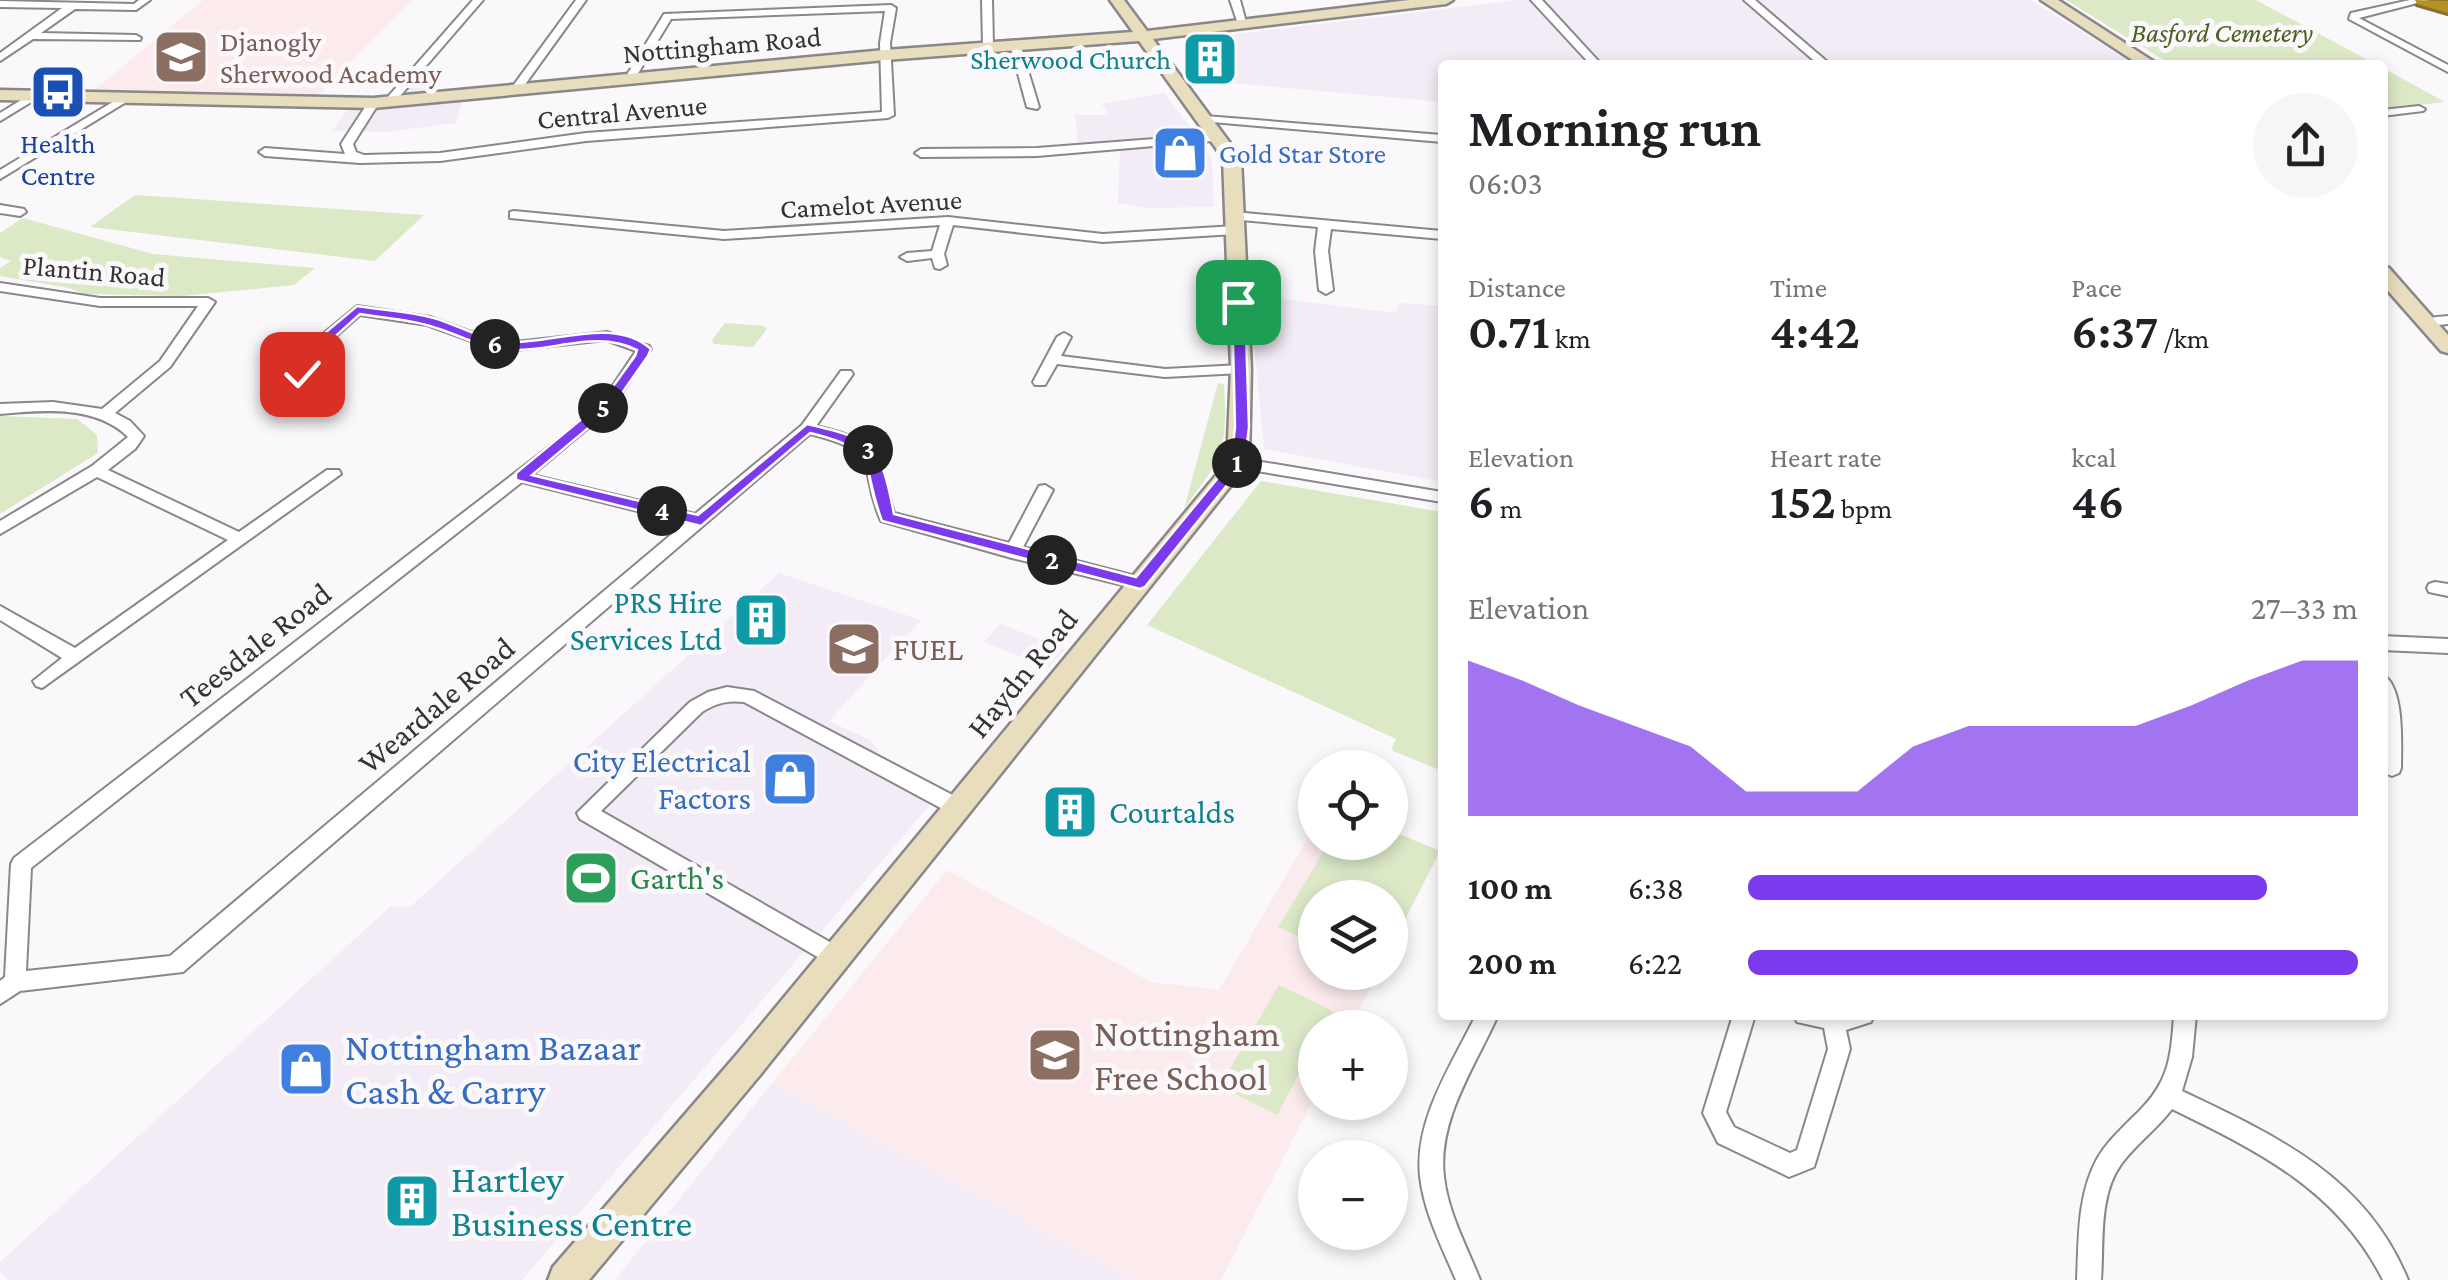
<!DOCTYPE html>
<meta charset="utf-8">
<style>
body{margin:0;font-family:"Crimson Pro",serif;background:#f6f6f6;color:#202124;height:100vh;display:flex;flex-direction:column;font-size:38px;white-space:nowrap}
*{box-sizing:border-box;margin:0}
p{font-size:32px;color:#757577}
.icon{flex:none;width:55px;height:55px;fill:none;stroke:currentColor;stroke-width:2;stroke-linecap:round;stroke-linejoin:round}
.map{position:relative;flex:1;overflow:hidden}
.drawer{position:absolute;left:1438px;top:60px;width:950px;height:960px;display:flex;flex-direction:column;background:#fff;border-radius:10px;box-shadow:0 5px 15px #0003}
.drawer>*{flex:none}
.buttons{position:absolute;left:1298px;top:750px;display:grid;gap:20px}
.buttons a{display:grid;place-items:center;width:110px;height:110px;border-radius:50%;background:#fff;box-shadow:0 5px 15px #0003;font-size:50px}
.pin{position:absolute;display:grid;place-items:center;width:85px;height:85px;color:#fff;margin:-42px;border-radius:20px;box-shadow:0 5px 15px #0006}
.km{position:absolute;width:50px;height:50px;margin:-25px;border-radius:50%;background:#222;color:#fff;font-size:28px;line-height:50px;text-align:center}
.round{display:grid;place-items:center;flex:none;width:105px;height:105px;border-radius:52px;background:#f6f6f6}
.head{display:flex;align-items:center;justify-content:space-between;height:170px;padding:0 30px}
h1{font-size:55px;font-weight:600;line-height:75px}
.stats{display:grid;grid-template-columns:repeat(3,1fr);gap:15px;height:170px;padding:10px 30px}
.stats div{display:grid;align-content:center}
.stats b{font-size:50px;font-weight:600}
.stats small{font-size:28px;font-weight:400}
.stats p{font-size:28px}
.chart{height:280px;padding:20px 30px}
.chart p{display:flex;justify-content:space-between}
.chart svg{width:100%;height:180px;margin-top:10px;fill:#7c3aed;opacity:.7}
ul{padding:0 30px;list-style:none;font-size:32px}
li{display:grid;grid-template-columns:160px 120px 1fr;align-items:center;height:75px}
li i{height:25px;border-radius:12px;background:#7c3aed}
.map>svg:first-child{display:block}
.built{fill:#f3ebf5}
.education{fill:#fbebec}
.green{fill:#dbe9c7}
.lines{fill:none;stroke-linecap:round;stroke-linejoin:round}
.street-casing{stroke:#8a878b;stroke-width:4}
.secondary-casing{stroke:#8a878b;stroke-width:5}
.highway-casing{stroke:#87702a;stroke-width:6}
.street{fill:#fff;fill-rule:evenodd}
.secondary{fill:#e8debe;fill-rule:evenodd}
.highway{fill:#b49125;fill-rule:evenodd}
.route{fill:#7c3aed;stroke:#fff;stroke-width:2.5}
.labels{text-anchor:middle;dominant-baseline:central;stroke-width:10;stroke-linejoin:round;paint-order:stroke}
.far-park-label{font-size:28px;font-style:italic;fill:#4a611f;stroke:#fbf8fc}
.far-education-label{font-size:28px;fill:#785e54;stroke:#fbf8fc;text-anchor:start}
.far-street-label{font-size:28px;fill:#343334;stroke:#fbf8fc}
.far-culture-label{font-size:28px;fill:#0d838f;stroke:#fbf8fc;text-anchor:end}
.far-transit-label{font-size:28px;fill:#164399;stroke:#fbf8fc}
.far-shop-label{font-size:28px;fill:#366cbe;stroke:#fbf8fc;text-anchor:start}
.culture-label{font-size:32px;fill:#0d838f;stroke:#fbf8fc;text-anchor:end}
.street-label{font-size:32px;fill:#343334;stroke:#fbf8fc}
.education-label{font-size:32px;fill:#785e54;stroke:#fbf8fc;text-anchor:start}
.shop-label{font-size:32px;fill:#366cbe;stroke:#fbf8fc;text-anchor:end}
.leisure-label{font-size:32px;fill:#27864d;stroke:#fbf8fc;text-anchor:start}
.near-education-label{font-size:38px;fill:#785e54;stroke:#fbf8fc;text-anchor:start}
.near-shop-label{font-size:38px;fill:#366cbe;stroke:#fbf8fc;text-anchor:start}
.near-culture-label{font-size:38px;fill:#0d838f;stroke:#fbf8fc;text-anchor:start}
</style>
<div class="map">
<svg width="2448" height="1280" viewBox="0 0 2448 1280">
<rect width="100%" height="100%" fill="#fbf8fc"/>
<g class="built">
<polygon points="1518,0 2030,0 2136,65 1442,65 1442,102 1232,83 1197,84 1191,76 1236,69 1220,36"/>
<polygon points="420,73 440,73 431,101 463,99 456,123 385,132 332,131 348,109 394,105"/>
<polygon points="1164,93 1197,136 1078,143 1075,115 1108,115 1102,104"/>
<polygon points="1204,144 1212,161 1214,207 1144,208 1118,203 1120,149"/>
<polygon points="1263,297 1396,313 1399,303 1442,306 1442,482 1264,449 1251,314"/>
<polygon points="779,573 921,620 829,721 872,741 883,760 942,791 522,1280 9,1280 0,1272 0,1262 391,906 410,907"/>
<polygon points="1000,624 1065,649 1048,668 984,642"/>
<polygon points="772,1083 1134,1280 615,1280"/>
</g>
<g class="education">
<polygon points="203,0 412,0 316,97 93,91"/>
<polygon points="1315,826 1315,842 1390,842 1390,830 1440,851 1390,949 1390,898 1315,898 1315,972 1378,973 1350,1027 1315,1028 1315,1096 1221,1280 1134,1280 772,1083 947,870 1151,982 1219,990"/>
</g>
<g class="green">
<polygon points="2066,0 2256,0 2377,65 2172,65"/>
<polygon points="2383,68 2445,102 2383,109"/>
<polygon points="135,195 151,196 424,215 375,261 90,227"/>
<polygon points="23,218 153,254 315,268 294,285 182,296 84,294 69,288 0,276 0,268 11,261 0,257 0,233"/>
<polygon points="725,323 763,326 767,329 753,347 714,344 712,340"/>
<path d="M1218,383L1224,384C1228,451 1223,456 1184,509Z"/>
<polygon points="0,416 77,419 97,435 98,453 0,514"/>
<polygon points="1261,481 1442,512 1442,771 1391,750 1396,739 1147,625"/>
<polygon points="1390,830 1440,851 1390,949 1390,898 1315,898 1315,945 1278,927 1329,843 1390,842"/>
<polygon points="1279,985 1333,1011 1324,1027 1315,1028 1315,1044 1277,1115 1220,1086"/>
</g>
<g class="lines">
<g class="street-casing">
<g id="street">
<polygon points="139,0 150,0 136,10 75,9 41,33 136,35 141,38 140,40 33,39 0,61 0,53 62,8 0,7 0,1 134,4"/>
<polygon points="473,0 483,0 394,103 386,103 386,99"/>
<polygon points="576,0 586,0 521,90 513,90 513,86"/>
<polygon points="982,0 992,0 993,46 988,49 983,46"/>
<polygon points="1230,0 1240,0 1247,26 1238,24"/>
<polygon points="1531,0 1542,0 1602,65 1591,65"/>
<polygon points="1744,0 1755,0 1831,65 1819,65"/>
<polygon points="2410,0 2429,0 2359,18 2448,65 2448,72 2349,19 2351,13"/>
<polygon points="891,5 896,8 890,43 894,115 888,118 586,141 440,161 360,163 265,156 259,152 265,148 345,154 341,144 369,101 373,100 379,103 353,144 356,152 364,155 440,153 586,133 882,112 880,43 885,11 671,19 634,80 625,78 664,14"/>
<polygon points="1015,41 1020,44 1039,107 1037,109 1027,107 1010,44"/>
<polygon points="31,94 41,96 0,121 0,113"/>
<polygon points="121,97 131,99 0,179 0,170"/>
<polygon points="2419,106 2425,109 2423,111 2382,116 2382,110"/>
<polygon points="1205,116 1442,135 1442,142 1201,121 1201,117"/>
<polygon points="1220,134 1226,138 1224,140 1037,156 921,157 915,153 921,149 1037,148"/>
<polygon points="0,205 24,209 26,212 20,216 0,213"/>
<polygon points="514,211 724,231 948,217 1103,234 1235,226 1241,230 1235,234 1103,242 953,225 944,254 947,265 940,269 935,268 932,258 907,261 900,257 907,253 932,251 940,225 724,239 510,218 510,212"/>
<polygon points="1234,212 1442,231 1442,239 1331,229 1328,251 1333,290 1326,294 1319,290 1315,251 1318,227 1230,219 1228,216"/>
<path d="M0,283L100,298H208L215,302L170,367L115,413L130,421L144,436L135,449L108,470L239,532L327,470H339L341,474L42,688L36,686L33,681L62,658L0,620V606L75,648L228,540L97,477L0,534V521L92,466L128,437C96,405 42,410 0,414V404L53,402L102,409L160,361L198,306H100L0,291Z"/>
<path d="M357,306L430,317L490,339L515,342L607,332L649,346L651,349L611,409L532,475L695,514L802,425L841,371H851L853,374L816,426C884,442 876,452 894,513L1009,543L1039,486L1045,485L1053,490L1023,547L1139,577L1147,583L1139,589L1012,558L881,521C856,464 886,453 810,434L183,972L20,991L0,1004V981L5,977L11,864L14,858L563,436L601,403L636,351L606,340L515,350L488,347L427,325L360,315L318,352L306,377H296L294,374L307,347ZM522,482L685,523L170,956L26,971L31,868Z"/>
<polygon points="2448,316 2448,324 2427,326 2420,322 2427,318"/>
<polygon points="1064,333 1071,337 1061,356 1165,369 1241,365 1248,369 1241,373 1165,377 1057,364 1045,385 1035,385 1033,382 1057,337"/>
<polygon points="1238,458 1442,492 1442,502 1233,467 1230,463 1233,459"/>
<polygon points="2435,582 2448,584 2448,596 2429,592 2427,588 2429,584"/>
<polygon points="2382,636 2448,639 2448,653 2382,650"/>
<path d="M2382,674C2405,686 2401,745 2401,768L2399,773L2392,776L2385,773L2383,768Z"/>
<path d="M727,687L754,691L964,801L967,807L964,813L957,815L950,813L744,702C728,700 716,703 702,712L601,811L842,949L846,956L842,963L835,966L828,963L580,819L577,813L690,702L708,692Z"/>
<path d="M1476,1015H1498C1476,1065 1437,1120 1444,1177C1448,1213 1467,1247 1480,1280H1456C1442,1247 1424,1213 1420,1176C1414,1120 1452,1064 1476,1015Z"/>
<polygon points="1733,1015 1755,1015 1726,1112 1734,1127 1790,1153 1797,1150 1828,1049 1824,1028 1797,1022 1794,1015 1874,1015 1871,1022 1846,1030 1850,1049 1814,1167 1789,1177 1781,1173 1718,1143 1703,1113"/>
<path d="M2174,1015H2196L2192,1057L2182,1091C2277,1136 2366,1177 2408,1280H2383C2338,1190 2258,1151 2172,1109C2157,1129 2137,1143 2122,1163C2098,1195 2104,1242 2101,1280H2077C2079,1239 2077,1196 2097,1159C2106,1143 2119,1131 2132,1118C2168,1085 2171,1062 2174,1015Z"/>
</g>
</g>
<g class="secondary-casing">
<g id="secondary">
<polygon points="1110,0 1124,0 1147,31 1409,0 1453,0 1446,4 1153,39 1241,158 1251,369 1249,463 760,1075 589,1280 548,1280 553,1267 738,1053 1227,462 1231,369 1223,158 1139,41 885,60 373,108 0,100 0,90 373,98 885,50 1133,32"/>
<polygon points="2041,0 2058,0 2159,65 2140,65"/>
<polygon points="2382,266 2389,268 2448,335 2448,353 2441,351 2382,284"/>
</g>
</g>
<g class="highway-casing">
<polygon id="highway" points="2415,0 2448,1 2448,13 2417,4"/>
</g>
<use href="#street" class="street"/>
<use href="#secondary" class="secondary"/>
<use href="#highway" class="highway"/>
</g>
<path class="route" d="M1238,298L1245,302L1249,427L1245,463L1145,587L1140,589L882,521C860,463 882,450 810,433L701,526L516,480V473L601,403L635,356L637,350C597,330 555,351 513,350C482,349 458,334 430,326C408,319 383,318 360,314L318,352L306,377L295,374L307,348L357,306C382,310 409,311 434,318C461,326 486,342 515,342C557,342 615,317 651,349L648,356L611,409L532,475L698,515L807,424C874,439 881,445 894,514L1136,577L1231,462L1235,427L1232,302Z"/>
<defs>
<g id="school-square" transform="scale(2.875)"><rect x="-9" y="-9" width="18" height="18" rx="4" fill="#8d6e63" stroke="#fbf8fc"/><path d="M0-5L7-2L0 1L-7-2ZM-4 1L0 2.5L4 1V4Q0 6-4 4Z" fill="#fff"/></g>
<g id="building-square" transform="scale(2.875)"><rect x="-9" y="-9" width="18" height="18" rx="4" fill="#0f9aa8" stroke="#fbf8fc"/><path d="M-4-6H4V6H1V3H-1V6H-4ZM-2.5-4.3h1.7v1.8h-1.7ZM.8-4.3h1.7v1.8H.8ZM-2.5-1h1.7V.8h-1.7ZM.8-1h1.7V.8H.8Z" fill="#fff"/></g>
<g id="bus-square" transform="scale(2.875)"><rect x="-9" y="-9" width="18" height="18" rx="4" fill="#1a4fb4" stroke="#fbf8fc"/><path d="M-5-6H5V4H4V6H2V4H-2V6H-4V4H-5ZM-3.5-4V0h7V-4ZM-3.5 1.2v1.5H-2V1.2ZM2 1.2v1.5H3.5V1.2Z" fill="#fff"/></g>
<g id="shop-square" transform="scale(2.875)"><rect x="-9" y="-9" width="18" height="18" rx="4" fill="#3f7fe0" stroke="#fbf8fc"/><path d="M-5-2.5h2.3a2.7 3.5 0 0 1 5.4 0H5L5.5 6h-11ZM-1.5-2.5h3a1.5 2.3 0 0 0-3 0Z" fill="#fff"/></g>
<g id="stadium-square" transform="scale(2.875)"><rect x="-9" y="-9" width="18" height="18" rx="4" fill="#2e9e5b" stroke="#fbf8fc"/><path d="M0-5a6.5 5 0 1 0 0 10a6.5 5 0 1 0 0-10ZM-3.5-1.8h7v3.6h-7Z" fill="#fff"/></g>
</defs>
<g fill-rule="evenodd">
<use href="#school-square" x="181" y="57"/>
<use href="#building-square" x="1210" y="59"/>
<use href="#bus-square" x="58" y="92"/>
<use href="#shop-square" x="1180" y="153"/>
<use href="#building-square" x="761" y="620"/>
<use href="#school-square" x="854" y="649"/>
<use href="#shop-square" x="790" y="779"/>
<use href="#building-square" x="1070" y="812"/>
<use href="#stadium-square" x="591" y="878"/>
<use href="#school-square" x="1055" y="1055"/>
<use href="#shop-square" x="306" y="1069"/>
<use href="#building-square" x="412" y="1201"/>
</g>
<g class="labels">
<g class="far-park-label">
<text x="2222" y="32">Basford Cemetery</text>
</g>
<g class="far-education-label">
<text x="220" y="41">Djanogly<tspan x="220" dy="32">Sherwood Academy</tspan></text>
</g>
<g class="far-street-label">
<text transform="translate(722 45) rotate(-5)">Nottingham Road</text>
<text transform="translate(622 112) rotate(-5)">Central Avenue</text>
<text transform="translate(871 204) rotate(-3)">Camelot Avenue</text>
<text transform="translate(94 271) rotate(5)">Plantin Road</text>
</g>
<g class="far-culture-label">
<text x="1171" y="59">Sherwood Church</text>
</g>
<g class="far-transit-label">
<text x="58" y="143">Health<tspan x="58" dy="32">Centre</tspan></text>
</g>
<g class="far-shop-label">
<text x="1219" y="153">Gold Star Store</text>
</g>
<g class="culture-label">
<text x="722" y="602">PRS Hire<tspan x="722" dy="37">Services Ltd</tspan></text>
<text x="1109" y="812" text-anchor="start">Courtalds</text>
</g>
<g class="street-label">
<text transform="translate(255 645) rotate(-38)">Teesdale Road</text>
<text transform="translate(1022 673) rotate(-51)">Haydn Road</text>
<text transform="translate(436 705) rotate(-40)">Weardale Road</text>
</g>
<g class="education-label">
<text x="893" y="649">FUEL</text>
</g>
<g class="shop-label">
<text x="751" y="761">City Electrical<tspan x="751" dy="37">Factors</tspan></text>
</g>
<g class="leisure-label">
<text x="630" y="878">Garth's</text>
</g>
<g class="near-education-label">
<text x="1094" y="1033">Nottingham<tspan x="1094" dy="44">Free School</tspan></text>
</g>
<g class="near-shop-label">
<text x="345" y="1047">Nottingham Bazaar<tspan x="345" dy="44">Cash &amp; Carry</tspan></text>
</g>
<g class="near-culture-label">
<text x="451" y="1179">Hartley<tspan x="451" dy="44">Business Centre</tspan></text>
</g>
</g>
</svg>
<div class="buttons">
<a><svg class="icon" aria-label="locate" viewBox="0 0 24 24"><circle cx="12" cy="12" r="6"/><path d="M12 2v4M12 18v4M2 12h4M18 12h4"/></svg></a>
<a><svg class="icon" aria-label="layers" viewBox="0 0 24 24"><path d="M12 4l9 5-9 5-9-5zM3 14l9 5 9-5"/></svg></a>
<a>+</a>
<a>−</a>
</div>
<div class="pin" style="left:1238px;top:302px;background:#1e9e55"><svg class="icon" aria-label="arrive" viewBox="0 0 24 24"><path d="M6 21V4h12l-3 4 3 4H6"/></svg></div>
<div class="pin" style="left:302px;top:374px;background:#d93025"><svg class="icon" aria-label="check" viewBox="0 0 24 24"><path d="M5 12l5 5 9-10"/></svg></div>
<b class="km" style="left:1237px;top:463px">1</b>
<b class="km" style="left:1052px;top:560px">2</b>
<b class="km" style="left:868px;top:450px">3</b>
<b class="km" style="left:662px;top:511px">4</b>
<b class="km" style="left:603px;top:408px">5</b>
<b class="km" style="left:495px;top:344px">6</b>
<section class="drawer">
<div class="head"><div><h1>Morning run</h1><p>06:03</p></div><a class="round"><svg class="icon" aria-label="share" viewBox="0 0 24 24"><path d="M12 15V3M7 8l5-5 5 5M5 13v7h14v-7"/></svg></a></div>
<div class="stats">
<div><p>Distance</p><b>0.71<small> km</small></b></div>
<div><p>Time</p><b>4:42</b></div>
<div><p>Pace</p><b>6:37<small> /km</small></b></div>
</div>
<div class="stats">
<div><p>Elevation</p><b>6<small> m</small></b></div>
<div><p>Heart rate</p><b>152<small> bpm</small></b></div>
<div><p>kcal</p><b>46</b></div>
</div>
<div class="chart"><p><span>Elevation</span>27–33 m</p>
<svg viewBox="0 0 160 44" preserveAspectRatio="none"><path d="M0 44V6L10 11L20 17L30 22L40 27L50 38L60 38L70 38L80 27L90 22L100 22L110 22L120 22L130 17L140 11L150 6L160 6V44z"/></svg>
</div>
<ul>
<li><b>100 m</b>6:38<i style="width:85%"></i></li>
<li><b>200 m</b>6:22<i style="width:100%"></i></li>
</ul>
</section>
</div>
